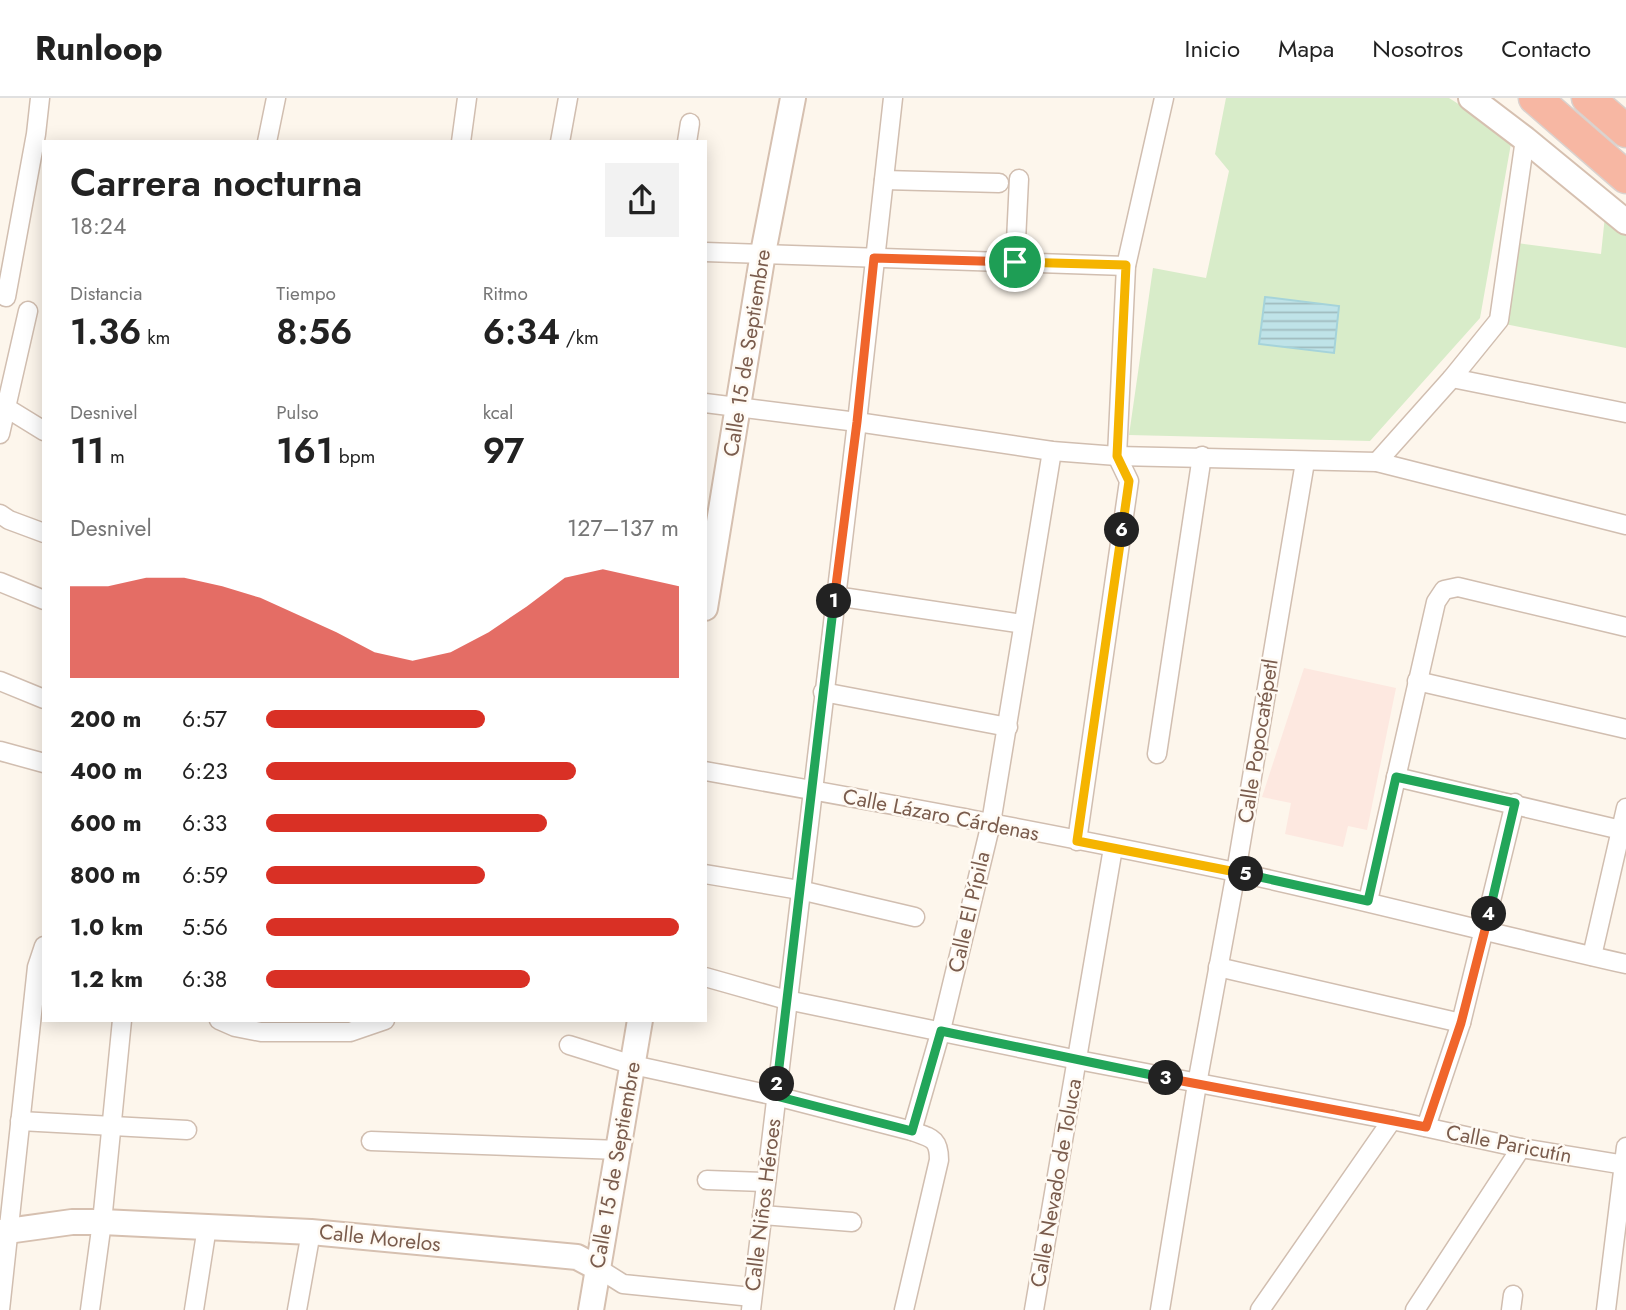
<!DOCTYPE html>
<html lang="es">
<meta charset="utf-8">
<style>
body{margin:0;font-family:Jost,sans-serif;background:#f2f2f2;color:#222;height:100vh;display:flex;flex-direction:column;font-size:26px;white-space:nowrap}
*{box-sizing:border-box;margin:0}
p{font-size:23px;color:#767676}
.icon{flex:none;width:38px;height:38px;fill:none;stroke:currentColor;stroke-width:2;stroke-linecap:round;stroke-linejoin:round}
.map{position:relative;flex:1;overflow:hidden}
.side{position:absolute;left:42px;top:42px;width:665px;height:882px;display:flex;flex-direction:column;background:#fff;border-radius:0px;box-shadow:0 4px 18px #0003}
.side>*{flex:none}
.pin{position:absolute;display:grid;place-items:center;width:60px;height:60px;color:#fff;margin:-30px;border:4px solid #fff;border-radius:50%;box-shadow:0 2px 7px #0007}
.km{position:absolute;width:35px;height:35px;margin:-18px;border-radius:50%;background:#222;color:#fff;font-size:19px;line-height:35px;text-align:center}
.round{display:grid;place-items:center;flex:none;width:74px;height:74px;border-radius:0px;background:#f2f2f2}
.summary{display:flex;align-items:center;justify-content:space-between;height:119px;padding:0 28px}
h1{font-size:38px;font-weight:600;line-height:52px}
.figures{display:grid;grid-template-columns:repeat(3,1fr);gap:10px;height:119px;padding:7px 28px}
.figures div{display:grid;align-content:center}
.figures b{font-size:35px;font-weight:600}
.figures small{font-size:19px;font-weight:400}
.figures p{font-size:19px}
.chart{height:196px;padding:14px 28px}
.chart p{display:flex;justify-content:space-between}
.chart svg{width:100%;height:126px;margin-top:7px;fill:#d93025;opacity:.7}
ul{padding:0 28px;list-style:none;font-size:23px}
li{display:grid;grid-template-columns:112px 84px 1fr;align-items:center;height:52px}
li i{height:18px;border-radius:9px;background:#d93025}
header{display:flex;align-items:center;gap:42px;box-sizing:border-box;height:98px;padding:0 35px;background:#fff;border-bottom:2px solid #e0e0e0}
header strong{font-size:33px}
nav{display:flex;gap:38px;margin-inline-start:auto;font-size:24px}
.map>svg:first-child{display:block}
.commercial{fill:#fde8e0}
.grass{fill:#d8ecc9}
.water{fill:url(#water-rules);stroke:#a5d3da;stroke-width:2}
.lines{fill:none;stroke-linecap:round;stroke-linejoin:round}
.street-casing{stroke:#d1beb0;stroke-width:21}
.secondary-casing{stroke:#d6c0b0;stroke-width:28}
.highway-casing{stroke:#dad1cd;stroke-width:35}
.street{stroke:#fff;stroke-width:18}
.secondary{stroke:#fff;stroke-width:24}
.highway{stroke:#f7b7a3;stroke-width:32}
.split-1-casing{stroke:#fff;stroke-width:14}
.split-2-casing{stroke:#fff;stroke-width:14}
.split-3-casing{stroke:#fff;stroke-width:14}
.split-4-casing{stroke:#fff;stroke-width:14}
.split-5-casing{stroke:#fff;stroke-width:14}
.split-6-casing{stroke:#fff;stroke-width:14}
.split-7-casing{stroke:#fff;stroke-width:14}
.split-1{stroke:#f0652b;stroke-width:9}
.split-2{stroke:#22a559;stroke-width:9}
.split-3{stroke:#22a559;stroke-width:9}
.split-4{stroke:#f0652b;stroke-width:9}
.split-5{stroke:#22a559;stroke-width:9}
.split-6{stroke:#f5b400;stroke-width:9}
.split-7{stroke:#f5b400;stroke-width:9}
.labels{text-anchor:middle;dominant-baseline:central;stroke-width:5;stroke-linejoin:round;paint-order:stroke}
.street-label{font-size:21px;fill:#7a5c4d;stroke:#fffaf3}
</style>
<header>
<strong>Runloop</strong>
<nav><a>Inicio</a><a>Mapa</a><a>Nosotros</a><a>Contacto</a></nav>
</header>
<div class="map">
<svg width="1626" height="1212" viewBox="0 0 1626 1212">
<defs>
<pattern id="water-rules" width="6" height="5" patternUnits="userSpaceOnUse" patternTransform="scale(1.75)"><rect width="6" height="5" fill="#bfe3e8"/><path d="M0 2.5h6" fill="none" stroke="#a0bbbe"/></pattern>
</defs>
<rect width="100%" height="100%" fill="#fdf6ec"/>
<polygon class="commercial" points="1304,570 1396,590 1367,732 1348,728 1343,749 1285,736 1291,705 1262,699"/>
<g class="grass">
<polygon points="1226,0 1449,0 1512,40 1480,220 1370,343 1129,337 1153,170 1206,180 1229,73 1215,56"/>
<polygon points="1605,118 1626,135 1626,250 1505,226 1517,145 1601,156"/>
</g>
<polygon class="water" points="1265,199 1339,208 1334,255 1259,246"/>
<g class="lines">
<g class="street-casing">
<g id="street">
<polyline points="267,44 276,0"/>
<polyline points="461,44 467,0"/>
<polyline points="560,44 568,0"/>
<polyline points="687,44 690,25"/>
<polyline points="884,82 999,85"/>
<polyline points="705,154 1126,168"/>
<polyline points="1015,164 1019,81"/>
<polyline points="6,199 36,36 40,0"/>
<polyline points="1452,280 1626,315"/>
<polyline points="705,305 857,324 1052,353 1117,358 1377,364 1626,427"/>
<polyline points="0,306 44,333"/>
<polyline points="0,336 28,213"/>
<polyline points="1377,364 1452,280 1499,222 1525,41"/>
<polyline points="0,416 9,422 44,435"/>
<polyline points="0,484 44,502"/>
<polyline points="835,498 1023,526"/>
<polyline points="0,583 44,601"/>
<polyline points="1417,583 1626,631"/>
<polyline points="823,594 1008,629"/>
<polyline points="0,653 44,665"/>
<polyline points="1157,656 1202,358"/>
<path d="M705,673C884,705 1063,737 1240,775C1369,803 1497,837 1626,866"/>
<polyline points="1396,679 1621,732"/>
<polyline points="1077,743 1129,383 1117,358 1126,168 1164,0"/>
<polyline points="705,776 800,792 915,819"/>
<polyline points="1368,803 1436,504 1444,492 1458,489 1626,529"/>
<polyline points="1592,858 1626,710"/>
<polyline points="1218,869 1461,925"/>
<polyline points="705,879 787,902 1078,962 1392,1022 1521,1050 1625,1067"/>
<polyline points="219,922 235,929 261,934 350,934 385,922"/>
<polyline points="569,947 633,967 776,998 912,1033"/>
<polyline points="20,1023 187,1032"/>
<polyline points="1426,1029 1461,925 1515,705"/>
<polyline points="371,1043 620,1052"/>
<polyline points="707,1082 766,1084"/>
<polyline points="762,1117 852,1124"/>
<polyline points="596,1169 623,1186 752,1199"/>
<polyline points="0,1212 37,869 44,848"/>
<polyline points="90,1212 102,1124 122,922"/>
<polyline points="194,1212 207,1129"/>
<polyline points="297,1212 311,1134"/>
<polyline points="751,1212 857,324 893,0"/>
<path d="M904,1212L939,1062C939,1040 931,1040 912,1033L941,932L991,725L1052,353"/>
<polyline points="1034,1212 1113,750"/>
<polyline points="1160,1212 1197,986 1236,774 1305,364"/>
<polyline points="1260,1212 1392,1022"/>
<polyline points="1415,1212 1521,1050"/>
<polyline points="1511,1212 1513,1197"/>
<polyline points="1606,1212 1626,1049"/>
</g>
</g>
<g class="secondary-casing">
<g id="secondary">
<polyline points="1471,0 1525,41 1626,124"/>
<polyline points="705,510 763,155 793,0"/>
<polyline points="0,1134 72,1124 102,1124 311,1134 577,1159 596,1169"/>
<polyline points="591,1212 640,922"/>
</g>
</g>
<g class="highway-casing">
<g id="highway">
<polyline points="1535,0 1626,79"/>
<polyline points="1588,0 1626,33"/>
</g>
</g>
<use href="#street" class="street"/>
<use href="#secondary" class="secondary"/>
<use href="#highway" class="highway"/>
</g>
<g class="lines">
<g class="split-1-casing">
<polyline id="split-1" points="834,503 857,324 874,160 1015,164"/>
</g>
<g class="split-2-casing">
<polyline id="split-2" points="777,986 834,503"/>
</g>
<g class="split-3-casing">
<polyline id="split-3" points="777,986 776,998 912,1033 941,933 1166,980"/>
</g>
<g class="split-4-casing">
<polyline id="split-4" points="1166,980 1426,1029 1461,925 1489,816"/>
</g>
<g class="split-5-casing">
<polyline id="split-5" points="1246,776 1368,803 1396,679 1515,705 1489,816"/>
</g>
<g class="split-6-casing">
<polyline id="split-6" points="1122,432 1077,743 1246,776"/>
</g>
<g class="split-7-casing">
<polyline id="split-7" points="1015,164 1126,167 1117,358 1129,383 1122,432"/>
</g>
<use href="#split-1" class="split-1"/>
<use href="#split-2" class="split-2"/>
<use href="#split-3" class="split-3"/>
<use href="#split-4" class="split-4"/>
<use href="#split-5" class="split-5"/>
<use href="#split-6" class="split-6"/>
<use href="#split-7" class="split-7"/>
</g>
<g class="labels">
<g class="street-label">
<text transform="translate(747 255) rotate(-81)">Calle 15 de Septiembre</text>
<text transform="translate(1258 643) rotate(-81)">Calle Popocatépetl</text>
<text transform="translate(941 717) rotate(11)">Calle Lázaro Cárdenas</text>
<text transform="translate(969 814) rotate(-77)">Calle El Pípila</text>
<text transform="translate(1509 1046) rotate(11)">Calle Paricutín</text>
<text transform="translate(615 1067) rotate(-80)">Calle 15 de Septiembre</text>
<text transform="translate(1056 1085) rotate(-80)">Calle Nevado de Toluca</text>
<text transform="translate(763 1107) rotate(-83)">Calle Niños Héroes</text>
<text transform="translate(380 1140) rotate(6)">Calle Morelos</text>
</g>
</g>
</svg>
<div class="pin" style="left:1015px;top:164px;background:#1e9e55"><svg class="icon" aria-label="arrive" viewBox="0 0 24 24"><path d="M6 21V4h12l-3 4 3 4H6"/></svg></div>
<b class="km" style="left:834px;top:503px">1</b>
<b class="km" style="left:777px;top:986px">2</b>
<b class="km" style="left:1166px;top:980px">3</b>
<b class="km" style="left:1489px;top:816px">4</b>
<b class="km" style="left:1246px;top:776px">5</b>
<b class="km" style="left:1122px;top:432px">6</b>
<section class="side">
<div class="summary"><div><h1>Carrera nocturna</h1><p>18:24</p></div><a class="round"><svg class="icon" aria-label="share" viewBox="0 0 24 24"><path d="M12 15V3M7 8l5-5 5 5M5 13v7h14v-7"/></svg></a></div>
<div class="figures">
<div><p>Distancia</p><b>1.36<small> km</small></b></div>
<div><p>Tiempo</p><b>8:56</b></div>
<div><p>Ritmo</p><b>6:34<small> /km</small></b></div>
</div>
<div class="figures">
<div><p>Desnivel</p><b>11<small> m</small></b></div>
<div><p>Pulso</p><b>161<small> bpm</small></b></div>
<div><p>kcal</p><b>97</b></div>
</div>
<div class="chart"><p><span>Desnivel</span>127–137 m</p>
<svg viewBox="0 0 160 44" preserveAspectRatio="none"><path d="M0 44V12L10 12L20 9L30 9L40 12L50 16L60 22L70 28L80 35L90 38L100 35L110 28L120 19L130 9L140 6L150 9L160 12V44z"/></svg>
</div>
<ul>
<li><b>200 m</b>6:57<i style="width:53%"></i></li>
<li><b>400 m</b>6:23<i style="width:75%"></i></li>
<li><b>600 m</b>6:33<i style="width:68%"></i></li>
<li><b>800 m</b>6:59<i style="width:53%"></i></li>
<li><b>1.0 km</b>5:56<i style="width:100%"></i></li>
<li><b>1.2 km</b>6:38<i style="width:64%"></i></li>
</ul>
</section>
</div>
